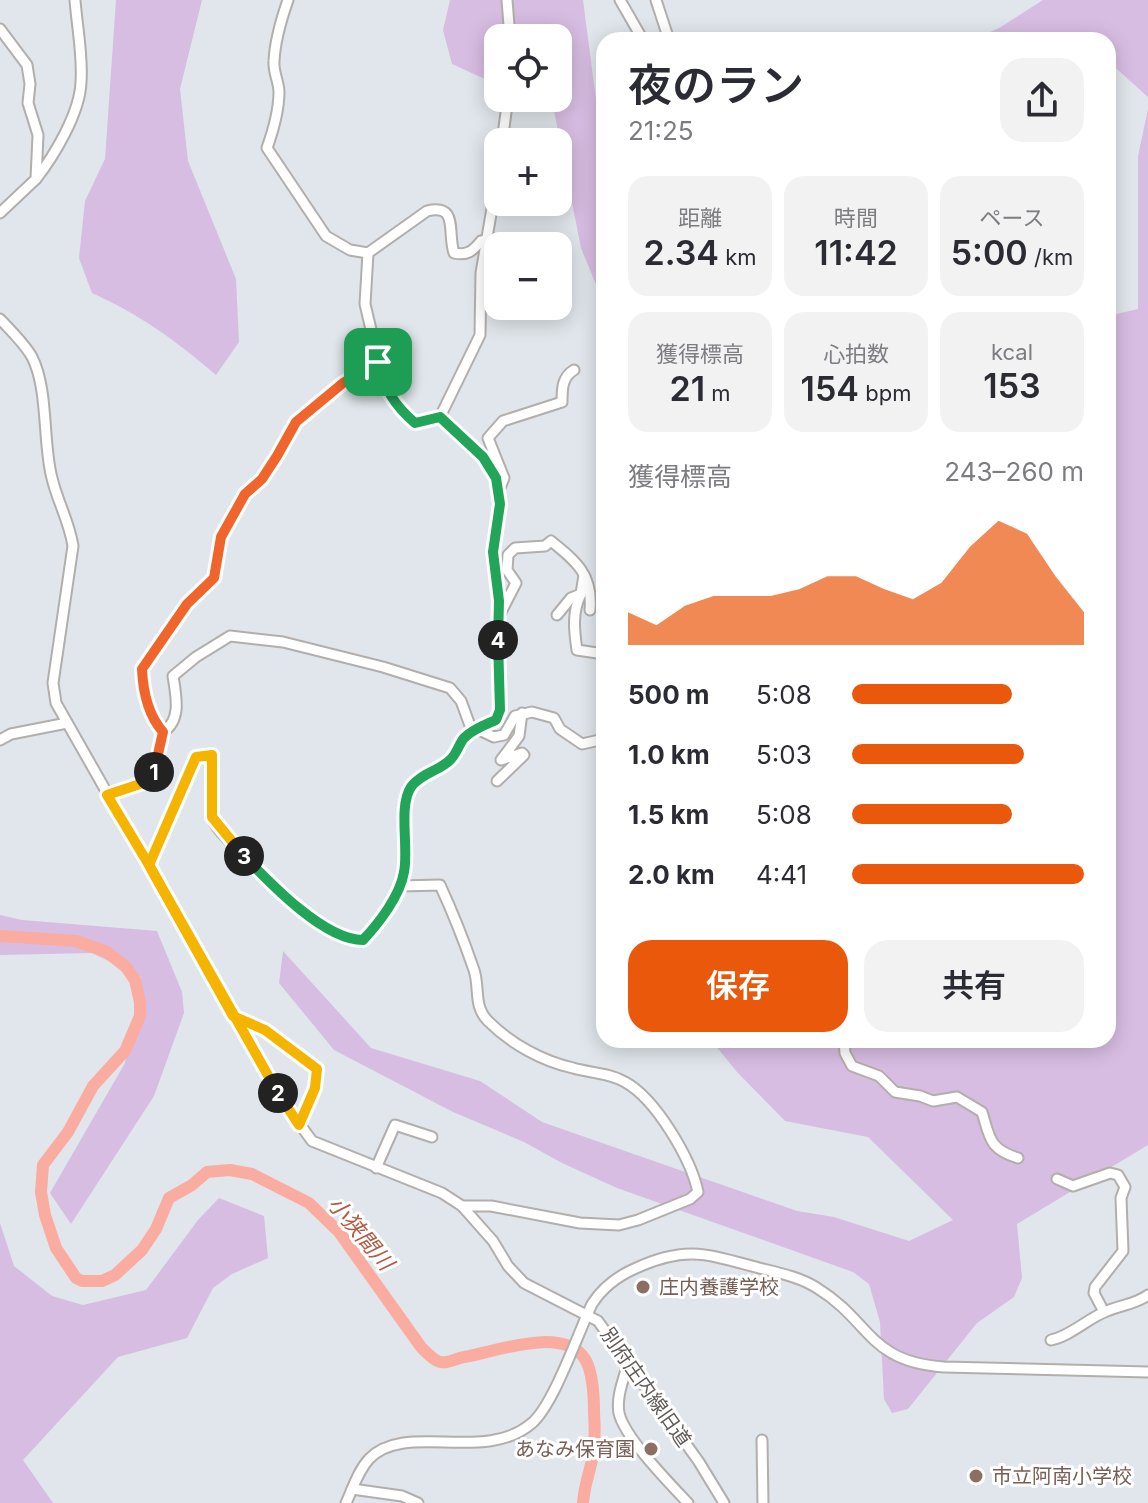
<!DOCTYPE html>
<html lang="ja">
<meta charset="utf-8">
<style>
body{margin:0;font-family:Inter,"Noto Sans JP",sans-serif;background:#f2f2f3;color:#2b2b33;height:100vh;display:flex;flex-direction:column;font-size:30px;white-space:nowrap}
*{box-sizing:border-box;margin:0}
p{font-size:26px;color:#7c7c81}
.icon{flex:none;width:44px;height:44px;fill:none;stroke:currentColor;stroke-width:2;stroke-linecap:round;stroke-linejoin:round}
.map{position:relative;flex:1;overflow:hidden}
.details{position:absolute;left:596px;top:32px;width:520px;height:1016px;display:flex;flex-direction:column;background:#fff;border-radius:24px;box-shadow:0 4px 20px #0003}
.details>*{flex:none}
.buttons{position:absolute;left:484px;top:24px;display:grid;gap:16px}
.buttons a{display:grid;place-items:center;width:88px;height:88px;border-radius:16px;background:#fff;box-shadow:0 4px 20px #0003;font-size:40px}
.pin{position:absolute;display:grid;place-items:center;width:68px;height:68px;color:#fff;margin:-34px;border-radius:16px;box-shadow:0 4px 12px #0006}
.km{position:absolute;width:40px;height:40px;margin:-20px;border-radius:50%;background:#222;color:#fff;font-size:22px;line-height:40px;text-align:center}
.round{display:grid;place-items:center;flex:none;width:84px;height:84px;border-radius:24px;background:#f2f2f3}
.overview{display:flex;align-items:center;justify-content:space-between;height:136px;padding:0 32px}
h1{font-size:44px;font-weight:600;line-height:60px}
.stats{display:grid;grid-template-columns:repeat(3,1fr);gap:12px;height:136px;padding:8px 32px}
.stats div{display:grid;align-content:center;border-radius:20px;background:#f2f2f3;text-align:center}
.stats b{font-size:34px;font-weight:600}
.stats small{font-size:22px;font-weight:400}
.stats p{font-size:22px}
.chart{height:224px;padding:16px 32px}
.chart p{display:flex;justify-content:space-between}
.chart svg{width:100%;height:144px;margin-top:8px;fill:#ea580c;opacity:.7}
.cta{display:flex;gap:16px;margin-top:auto;padding:16px 32px}
.cta a{flex:1;height:92px;border-radius:24px;background:#ea580c;color:#fff;font-size:32px;font-weight:600;line-height:92px;text-align:center}
.cta a+a{background:#f2f2f3;color:#2b2b33}
ul{padding:0 32px;list-style:none;font-size:26px}
li{display:grid;grid-template-columns:128px 96px 1fr;align-items:center;height:60px}
li i{height:20px;border-radius:10px;background:#ea580c}
.map>svg:first-child{display:block}
.green{fill:#d7bde2}
.lines{fill:none;stroke-linecap:round;stroke-linejoin:round}
.river{stroke:#faaca0;stroke-width:12}
.minor-casing{stroke:#b2aeac;stroke-width:13}
.minor{stroke:#fff;stroke-width:9}
.split-1-casing{stroke:#fff;stroke-width:16}
.split-2-casing{stroke:#fff;stroke-width:16}
.split-3-casing{stroke:#fff;stroke-width:16}
.split-4-casing{stroke:#fff;stroke-width:16}
.split-5-casing{stroke:#fff;stroke-width:16}
.split-1{stroke:#f0652b;stroke-width:10}
.split-2{stroke:#f5b400;stroke-width:10}
.split-3{stroke:#f5b400;stroke-width:10}
.split-4{stroke:#22a559;stroke-width:10}
.split-5{stroke:#22a559;stroke-width:10}
.education-dot{fill:#8d6e63;stroke:#fff;stroke-width:3}
.labels{text-anchor:middle;dominant-baseline:central;stroke-width:6;stroke-linejoin:round;paint-order:stroke}
.education-label{font-size:20px;fill:#785e54;stroke:#fff;text-anchor:start}
.street-label{font-size:20px;fill:#605a59;stroke:#fff}
.water-label{font-size:22px;font-style:italic;fill:#b25a42;stroke:#fff}
</style>
<div class="map">
<svg width="1148" height="1503" viewBox="0 0 1148 1503">
<rect width="100%" height="100%" fill="#e0e6eb"/>
<g class="green">
<path d="M116,0H202L180,89L188,161L236,279L239,342L216,375C175,340 141,315 92,293L79,258L85,201L105,159Z"/>
<polygon points="450,0 583,0 600,130 604,140 604,304 581,248 554,111 526,98 558,98 558,38 498,38 498,85 452,64 443,30"/>
<polygon points="1043,0 1148,0 1148,97 1108,61 1108,40 972,40 999,28"/>
<polygon points="1148,109 1148,1145 1017,1224 1022,1278 1014,1297 977,1323 908,1409 892,1413 884,1399 880,1322 869,1284 853,1272 617,1188 562,1163 524,1142 453,1112 334,1050 279,983 283,951 371,1048 480,1081 542,1122 797,1211 834,1217 909,1241 953,1220 868,1137 785,1121 737,1072 711,1040 1108,1040 1108,316 1138,309 1138,156"/>
<polygon points="0,915 22,920 157,931 182,992 184,1013 154,1096 71,1224 50,1193 125,1063 141,977 92,953 0,955"/>
<polygon points="219,1198 264,1216 268,1258 232,1274 213,1288 187,1338 118,1357 23,1460 53,1503 0,1503 0,1223 14,1266 52,1296 83,1305 146,1290 198,1220"/>
</g>
<g class="lines">
<path class="river" d="M0,936L76,941L107,952L126,967L135,980L140,1002V1016L125,1051L93,1086L68,1132L43,1165L41,1192L45,1215L56,1248L76,1278L82,1281H102L115,1275L142,1250L156,1229L169,1198L192,1185L207,1172L230,1170L252,1174L309,1203L339,1232L421,1347C426,1352 433,1360 440,1362C449,1364 456,1358 464,1357C495,1352 563,1325 585,1359C593,1372 594,1397 594,1413C595,1427 595,1441 593,1455C590,1472 584,1486 583,1503"/>
<g class="minor-casing">
<g id="minor">
<path d="M288,0C281,20 275,40 274,61C273,72 279,82 279,92C279,111 273,131 267,148L326,236L350,250L368,253L427,211C459,203 447,233 454,253C467,256 473,251 481,241L488,240"/>
<polyline points="507,0 510,38"/>
<polyline points="620,0 643,40"/>
<polyline points="656,0 669,40"/>
<polyline points="0,29 27,65 30,84 28,103 38,135 36,179 0,213"/>
<polyline points="502,142 508,98"/>
<path d="M36,179C54,156 80,113 81,82C83,55 77,27 75,0"/>
<polyline points="368,253 365,304 384,385 397,407 415,423 440,417"/>
<path d="M0,319C11,331 24,343 32,357C48,388 43,439 51,474C56,499 69,520 73,546L53,683L56,703L278,1094L312,1141L442,1193L462,1206L493,1241L508,1266L524,1283L598,1321L699,1462L724,1503"/>
<polyline points="440,417 480,335 481,273 498,173"/>
<path d="M499,490L504,478L488,438L503,421L562,402C562,389 562,377 574,370"/>
<path d="M581,594C572,612 574,630 577,650L604,654"/>
<path d="M500,614L516,583L507,570L508,555L515,548L545,546L551,541C577,562 593,575 590,610"/>
<polyline points="557,615 571,598 581,594 584,575"/>
<polyline points="477,729 494,737 504,735 515,716 532,712 554,718 560,729 582,744 604,739"/>
<path d="M163,732C148,715 143,691 142,669L187,604L214,578L221,537L245,494L262,479L277,456L296,422L343,383L378,362"/>
<polyline points="0,740 11,734 67,723"/>
<polyline points="497,781 524,755 522,753 501,760 519,736 522,713"/>
<path d="M107,795L149,781L157,767L163,732C182,720 176,696 173,676L196,657L230,636L283,642L383,667L450,688L461,701L472,731"/>
<path d="M149,865L196,757L212,755C214,772 208,804 212,817C216,830 231,842 240,851C267,880 322,940 363,940C379,923 400,896 404,872C409,848 398,807 412,787C421,773 440,771 451,759C457,753 459,744 464,738C473,729 485,725 496,720L500,710L499,601L493,552L500,504L496,478L483,457L440,417"/>
<path d="M400,886L440,885C453,913 464,941 474,970C480,988 473,1006 488,1021C511,1044 542,1061 573,1068C590,1073 610,1073 625,1082C656,1099 691,1159 698,1192L690,1199L638,1220L619,1225L580,1223L491,1206H462"/>
<polyline points="233,1016 265,1030 317,1069 315,1088 299,1125"/>
<path d="M844,1040L845,1053L852,1066L879,1076L895,1092L920,1096L933,1101L957,1097L982,1112C990,1138 989,1149 1018,1158"/>
<polyline points="376,1168 395,1125 432,1137"/>
<polyline points="1057,1179 1073,1186 1110,1173 1118,1175 1125,1187 1121,1198 1123,1251 1095,1287 1094,1293 1104,1312"/>
<path d="M1051,1340C1071,1336 1088,1318 1107,1311C1121,1305 1136,1304 1148,1295"/>
<path d="M628,1363C624,1379 616,1396 619,1413C624,1437 670,1484 688,1503"/>
<polyline points="762,1440 763,1503"/>
<polyline points="352,1489 402,1496 418,1503"/>
<path d="M346,1503C353,1488 358,1471 369,1459C405,1421 485,1464 532,1423C554,1404 578,1333 592,1304C603,1287 616,1277 634,1269C686,1245 707,1254 759,1268C779,1273 800,1277 817,1288C871,1321 868,1362 944,1367L1148,1372"/>
</g>
</g>
<use href="#minor" class="minor"/>
</g>
<g class="lines">
<g class="split-1-casing">
<path id="split-1" d="M154,772L163,732C148,715 143,692 142,669L187,604L214,578L221,537L245,494L262,479L277,456L296,422L343,383L378,362"/>
</g>
<g class="split-2-casing">
<polyline id="split-2" points="154,772 149,781 107,795 149,865 233,1016 265,1030 317,1069 315,1088 299,1125 278,1093"/>
</g>
<g class="split-3-casing">
<polyline id="split-3" points="244,856 212,817 212,755 196,757 149,865 278,1093"/>
</g>
<g class="split-4-casing">
<path id="split-4" d="M244,856C270,883 324,940 363,940C379,923 400,896 404,872C409,848 398,807 411,787C421,773 440,771 451,759C457,753 459,744 464,738C473,729 485,725 496,720L500,710L498,640"/>
</g>
<g class="split-5-casing">
<path id="split-5" d="M378,362C384,388 394,405 415,423L440,417L483,457L496,478L500,504L493,552L499,601L498,640"/>
</g>
<use href="#split-1" class="split-1"/>
<use href="#split-2" class="split-2"/>
<use href="#split-3" class="split-3"/>
<use href="#split-4" class="split-4"/>
<use href="#split-5" class="split-5"/>
</g>
<g class="education-dot">
<circle cx="643" cy="1287" r="8"/>
<circle cx="651" cy="1449" r="8"/>
<circle cx="976" cy="1476" r="8"/>
</g>
<g class="labels">
<g class="education-label">
<text x="659" y="1287">庄内養護学校</text>
<text x="635" y="1449" text-anchor="end">あなみ保育園</text>
<text x="992" y="1476">市立阿南小学校</text>
</g>
<g class="street-label">
<text transform="translate(646 1387) rotate(55)">別府庄内線旧道</text>
</g>
<g class="water-label">
<text transform="translate(361 1233) rotate(50)">小狭間川</text>
</g>
</g>
</svg>
<div class="buttons">
<a><svg class="icon" aria-label="locate" viewBox="0 0 24 24"><circle cx="12" cy="12" r="6"/><path d="M12 2v4M12 18v4M2 12h4M18 12h4"/></svg></a>
<a>+</a>
<a>−</a>
</div>
<div class="pin" style="left:378px;top:362px;background:#1e9e55"><svg class="icon" aria-label="arrive" viewBox="0 0 24 24"><path d="M6 21V4h12l-3 4 3 4H6"/></svg></div>
<b class="km" style="left:154px;top:772px">1</b>
<b class="km" style="left:278px;top:1093px">2</b>
<b class="km" style="left:244px;top:856px">3</b>
<b class="km" style="left:498px;top:640px">4</b>
<section class="details">
<div class="overview"><div><h1>夜のラン</h1><p>21:25</p></div><a class="round"><svg class="icon" aria-label="share" viewBox="0 0 24 24"><path d="M12 15V3M7 8l5-5 5 5M5 13v7h14v-7"/></svg></a></div>
<div class="stats">
<div><p>距離</p><b>2.34<small> km</small></b></div>
<div><p>時間</p><b>11:42</b></div>
<div><p>ペース</p><b>5:00<small> /km</small></b></div>
</div>
<div class="stats">
<div><p>獲得標高</p><b>21<small> m</small></b></div>
<div><p>心拍数</p><b>154<small> bpm</small></b></div>
<div><p>kcal</p><b>153</b></div>
</div>
<div class="chart"><p><span>獲得標高</span>243–260 m</p>
<svg viewBox="0 0 160 44" preserveAspectRatio="none"><path d="M0 44V34L10 38L20 32L30 29L40 29L50 29L60 27L70 23L80 23L90 27L100 30L110 25L120 14L130 6L140 10L150 23L160 34V44z"/></svg>
</div>
<ul>
<li><b>500 m</b>5:08<i style="width:69%"></i></li>
<li><b>1.0 km</b>5:03<i style="width:74%"></i></li>
<li><b>1.5 km</b>5:08<i style="width:69%"></i></li>
<li><b>2.0 km</b>4:41<i style="width:100%"></i></li>
</ul>
<div class="cta"><a>保存</a><a>共有</a></div>
</section>
</div>
